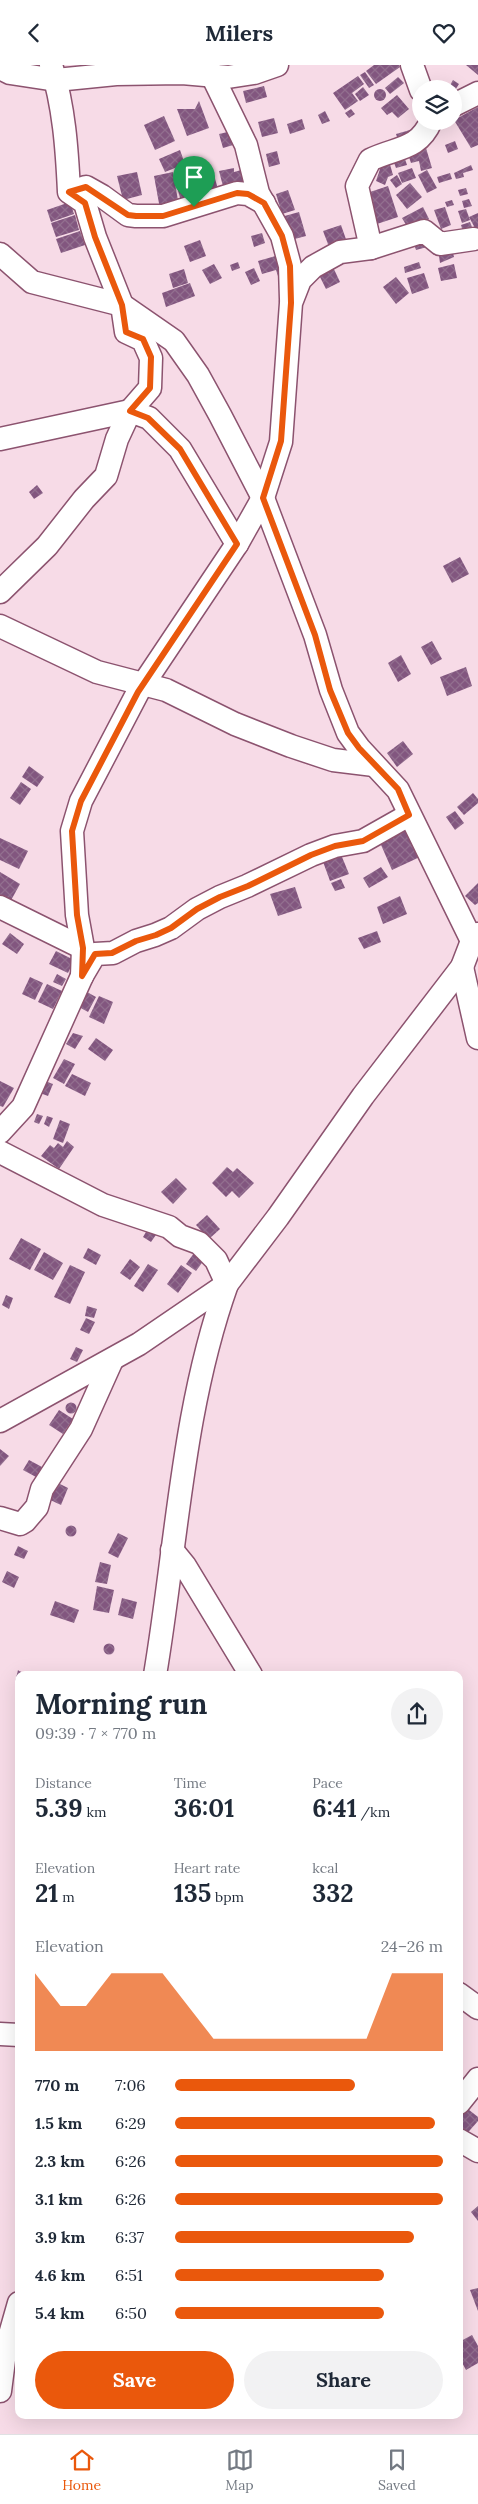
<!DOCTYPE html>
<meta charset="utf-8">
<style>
body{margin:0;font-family:Lora,serif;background:#f2f2f3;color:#1f2937;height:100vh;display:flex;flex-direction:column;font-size:19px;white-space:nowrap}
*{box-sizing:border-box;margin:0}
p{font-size:16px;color:#747a83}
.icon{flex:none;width:28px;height:28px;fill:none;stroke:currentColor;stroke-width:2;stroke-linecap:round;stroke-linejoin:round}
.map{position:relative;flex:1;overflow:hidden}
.details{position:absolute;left:15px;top:1606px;width:448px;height:748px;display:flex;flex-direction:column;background:#fff;border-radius:10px;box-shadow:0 5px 20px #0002}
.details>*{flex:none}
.fabs{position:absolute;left:412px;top:15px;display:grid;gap:10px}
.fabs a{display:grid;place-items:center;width:50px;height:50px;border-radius:50%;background:#fff;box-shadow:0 5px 20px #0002;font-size:25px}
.pin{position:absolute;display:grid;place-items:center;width:42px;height:42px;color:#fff;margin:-51px -21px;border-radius:50% 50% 50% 0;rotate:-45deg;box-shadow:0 0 5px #0007}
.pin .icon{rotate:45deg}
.round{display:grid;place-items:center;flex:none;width:52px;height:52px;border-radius:26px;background:#f2f2f3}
.overview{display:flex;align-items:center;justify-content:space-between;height:85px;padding:0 20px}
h1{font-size:28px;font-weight:800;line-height:38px}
.figures{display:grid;grid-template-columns:repeat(3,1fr);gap:8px;height:85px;padding:5px 20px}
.figures div{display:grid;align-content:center}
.figures b{font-size:25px;font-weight:800}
.figures small{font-size:14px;font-weight:400}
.figures p{font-size:14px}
.chart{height:140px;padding:10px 20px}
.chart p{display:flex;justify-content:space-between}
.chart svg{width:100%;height:90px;margin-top:5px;fill:#ea580c;opacity:.7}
.cta{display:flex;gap:10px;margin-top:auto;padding:10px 20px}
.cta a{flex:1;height:58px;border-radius:30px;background:#ea580c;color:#fff;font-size:20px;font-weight:800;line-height:58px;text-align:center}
.cta a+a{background:#f2f2f3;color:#1f2937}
ul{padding:0 20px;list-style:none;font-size:16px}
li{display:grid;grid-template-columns:80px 60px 1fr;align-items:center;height:38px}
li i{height:12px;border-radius:6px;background:#ea580c}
header{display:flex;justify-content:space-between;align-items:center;height:65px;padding:0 20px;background:#fff;font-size:22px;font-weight:800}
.menu{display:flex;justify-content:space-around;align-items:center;height:70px;border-top:1px solid #e0e1e3;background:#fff;font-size:14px;color:#747a83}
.menu a{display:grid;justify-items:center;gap:2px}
.menu .current{color:#ea580c}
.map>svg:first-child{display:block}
.building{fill:url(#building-cross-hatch)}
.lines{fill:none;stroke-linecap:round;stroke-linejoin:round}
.minor-casing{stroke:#8c536f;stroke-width:25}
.minor{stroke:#fff;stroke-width:22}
.route-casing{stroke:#fff;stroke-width:10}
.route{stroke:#ea580c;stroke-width:6}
</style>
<header><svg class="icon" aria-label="back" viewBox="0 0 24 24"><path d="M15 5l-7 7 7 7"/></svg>Milers<svg class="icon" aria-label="heart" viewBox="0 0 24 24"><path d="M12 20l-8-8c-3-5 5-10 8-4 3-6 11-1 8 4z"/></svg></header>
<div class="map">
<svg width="478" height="2369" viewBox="0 0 478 2369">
<defs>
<pattern id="building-cross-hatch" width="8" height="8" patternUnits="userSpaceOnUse" patternTransform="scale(1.25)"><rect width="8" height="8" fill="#82567f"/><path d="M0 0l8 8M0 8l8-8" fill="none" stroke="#926f8f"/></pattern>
</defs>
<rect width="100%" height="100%" fill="#f7dbe7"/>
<g class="building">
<polygon points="374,0 399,0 400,2 376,19 366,6"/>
<polygon points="466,0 478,0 478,10"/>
<polygon points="365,7 374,20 369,23 360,10"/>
<polygon points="358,11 364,19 352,28 358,36 345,45 333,28"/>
<polygon points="398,12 404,18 390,29 385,23"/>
<polygon points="453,15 459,19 454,27 454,24 448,24"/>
<polygon points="264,21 267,32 246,38 243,26"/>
<polygon points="363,22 369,30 360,36 355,29"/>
<circle cx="380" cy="30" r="6"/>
<polygon points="397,30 409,44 398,53 392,47 387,50 381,43"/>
<polygon points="199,36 209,63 187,71 177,44 195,44"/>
<polygon points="478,42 478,80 471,83 454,55"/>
<polygon points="351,44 355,49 349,53 345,48"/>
<polygon points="325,46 330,56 322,59 318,50"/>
<polygon points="164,51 175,76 155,85 144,60"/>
<polygon points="274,53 278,68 262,72 258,57"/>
<polygon points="302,54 305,64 290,69 287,59"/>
<polygon points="236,65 240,78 223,83 219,69"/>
<polygon points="410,65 413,74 399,78 396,69"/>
<polygon points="455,76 458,84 448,88 445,80"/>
<polygon points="426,83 432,103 421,106 419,96 411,98 408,89"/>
<polygon points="180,85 185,99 165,107 159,94"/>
<polygon points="277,86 280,99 269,102 266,89"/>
<polygon points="404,91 407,100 396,103 393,95"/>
<polygon points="389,96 393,110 388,112 385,120 376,116 382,98"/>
<polygon points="471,100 473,105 463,108 464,112 456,114 454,108"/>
<polygon points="234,103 234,107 245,104 248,120 224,125 219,106"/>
<polygon points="412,103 416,113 402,118 398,108"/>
<polygon points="427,105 437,123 427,128 418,110"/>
<polygon points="213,106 219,128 195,135 189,113"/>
<polygon points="137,107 142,130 123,135 117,111"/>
<polygon points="173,107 179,141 160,144 154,111"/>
<polygon points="450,108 452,114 439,118 437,112"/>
<polygon points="397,110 402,119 396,123 390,115"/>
<polygon points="410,118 422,132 407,144 396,130"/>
<polygon points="189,119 194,137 182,140 177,122"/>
<polygon points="388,121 398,152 377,159 367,128"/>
<polygon points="466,123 468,129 460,131 458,125"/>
<polygon points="288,125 295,145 282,149 276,129"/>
<polygon points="469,134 472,141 464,143 462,136"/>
<polygon points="452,135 454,140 447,142 445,137"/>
<polygon points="70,137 74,149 51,157 47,145"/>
<polygon points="423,142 429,154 409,165 402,153"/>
<polygon points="445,142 451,160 441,164 434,145"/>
<polygon points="466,144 470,155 462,158 458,146"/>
<polygon points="299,147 306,171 287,176 281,152"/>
<polygon points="478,148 478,164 476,165 469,152"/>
<polygon points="75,150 79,165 56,172 51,158"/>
<polygon points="470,157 472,162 465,164 466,166 463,167 461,160"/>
<polygon points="341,160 348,180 331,187 323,166"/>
<polygon points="80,166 85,180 61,188 56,174"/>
<polygon points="262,168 265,178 254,182 251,171"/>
<polygon points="424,172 427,182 416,185 413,176"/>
<polygon points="200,175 206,191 190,197 184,181"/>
<polygon points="453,188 454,192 440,198 439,191"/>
<polygon points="279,190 286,212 279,214 276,205 262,209 258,196"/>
<polygon points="238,197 240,203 232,206 230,200"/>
<polygon points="419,197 421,203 405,208 404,202"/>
<polygon points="214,199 222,213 210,219 202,205"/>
<polygon points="454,199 457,213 441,216 438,203"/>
<polygon points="332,200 340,217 326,224 317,206"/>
<polygon points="254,203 260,216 251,220 245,207"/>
<polygon points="184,204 188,218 173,223 169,209"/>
<polygon points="424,208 429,223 412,229 407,213"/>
<polygon points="396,212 409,228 396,239 383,222"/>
<polygon points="190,218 195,231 166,242 162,228"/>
<polygon points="37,420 43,428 34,434 29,427"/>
<polygon points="460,492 469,509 452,518 443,501"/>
<polygon points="432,576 442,594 431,600 421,582"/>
<polygon points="401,590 411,609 398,617 388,598"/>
<polygon points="466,602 472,621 447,631 440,612"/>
<polygon points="403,676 413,689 397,702 387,688"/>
<polygon points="29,701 44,712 37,722 22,712"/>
<polygon points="21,717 31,724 20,740 10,733"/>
<polygon points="473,728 478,734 478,738 464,750 457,742"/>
<polygon points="455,746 464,758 455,765 446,752"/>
<polygon points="407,758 422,791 392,805 378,773"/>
<polygon points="0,773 28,786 19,804 0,795"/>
<polygon points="340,787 349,809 330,816 322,794"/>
<polygon points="381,802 388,812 369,823 363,813"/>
<polygon points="0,807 20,819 9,839 0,835"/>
<polygon points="341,814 345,823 335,826 331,818"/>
<polygon points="478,818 478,838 475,840 465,831"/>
<polygon points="295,822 302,843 278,851 270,829"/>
<polygon points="400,831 407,849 383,859 377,842"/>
<polygon points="377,866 381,877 364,884 358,873"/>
<polygon points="10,868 24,879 17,889 2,879"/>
<polygon points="56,886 74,895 68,908 49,899"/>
<polygon points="57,909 66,914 62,921 53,917"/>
<polygon points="30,912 43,918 35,935 22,929"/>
<polygon points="47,919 62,926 53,944 38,937"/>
<polygon points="87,927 96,932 88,947 79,942"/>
<polygon points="99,931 113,937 104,959 89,952"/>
<polygon points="73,968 83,971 75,984 66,979"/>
<polygon points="96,973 113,985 105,996 88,984"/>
<polygon points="64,994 75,999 64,1019 53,1013"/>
<polygon points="72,1009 91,1018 85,1031 65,1021"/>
<polygon points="0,1016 14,1023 3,1042 0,1041"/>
<polygon points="45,1016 53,1019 48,1031 40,1028"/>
<polygon points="37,1049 43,1051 39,1059 34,1057"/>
<polygon points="47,1051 53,1053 49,1062 44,1059"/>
<polygon points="60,1055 70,1059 63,1078 53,1074"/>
<polygon points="67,1076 74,1082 59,1104 41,1091 50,1080 54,1083 58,1078 63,1082"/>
<polygon points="227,1102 233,1107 237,1103 254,1118 239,1133 232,1126 226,1132 212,1118"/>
<polygon points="176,1113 187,1124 173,1139 161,1127"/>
<polygon points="207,1150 220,1164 209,1174 196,1160"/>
<polygon points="149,1162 158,1167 151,1177 143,1172"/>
<polygon points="21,1173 41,1184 30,1205 9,1194"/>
<polygon points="88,1183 101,1190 96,1200 83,1193"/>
<polygon points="197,1184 207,1191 196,1206 186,1199"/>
<polygon points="44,1187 63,1198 53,1215 34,1205"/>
<polygon points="130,1194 140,1202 130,1215 120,1208"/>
<polygon points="148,1199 158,1205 143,1227 134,1221"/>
<polygon points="70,1200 85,1207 70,1239 54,1232"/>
<polygon points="181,1200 192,1208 178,1228 167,1219"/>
<polygon points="6,1230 13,1233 9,1244 2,1240"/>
<polygon points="87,1241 97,1244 94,1253 85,1251"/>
<polygon points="86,1253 95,1257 89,1269 80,1265"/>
<polygon points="76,1282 83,1285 77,1297 70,1294"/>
<circle cx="71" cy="1343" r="5.5"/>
<polygon points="59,1345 73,1354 63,1369 49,1360"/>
<polygon points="0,1384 9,1391 0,1401"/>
<polygon points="29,1395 42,1402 36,1412 23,1405"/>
<polygon points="56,1417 68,1423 61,1440 48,1434"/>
<circle cx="71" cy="1466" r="5.5"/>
<polygon points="118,1468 128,1473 118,1493 108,1488"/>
<polygon points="18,1481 28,1486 24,1494 14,1490"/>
<polygon points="100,1497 111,1500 107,1519 95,1517"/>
<polygon points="7,1506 19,1512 14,1523 2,1517"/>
<polygon points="97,1521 114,1525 109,1548 93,1545"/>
<polygon points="122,1533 137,1537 133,1554 118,1550"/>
<polygon points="55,1536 79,1545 74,1558 50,1550"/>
<circle cx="109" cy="1584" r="5.5"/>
<polygon points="18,1605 19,1606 30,1610 19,1610 19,1618 15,1617"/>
<polygon points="464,2041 478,2052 478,2056 463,2073 459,2070 459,2047"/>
<polygon points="478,2141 478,2156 471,2147"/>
<polygon points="478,2223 478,2246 470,2225"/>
<polygon points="472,2270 478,2281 478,2298 466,2305 459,2292 459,2277"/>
</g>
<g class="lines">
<g class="minor-casing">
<g id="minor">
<path d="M51,0C64,41 67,84 69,127L85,138L95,172L122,240L174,276L198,310L220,350L263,433L315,570L331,625L348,668L359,683L398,725L472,876"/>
<polyline points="207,0 246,80 258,128 282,171 290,201 291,234"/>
<polyline points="412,0 421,25"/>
<polyline points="0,3 10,8 56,15 116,9 182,8 228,12 254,8 277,0"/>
<polyline points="454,40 478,28"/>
<polyline points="70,127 86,122 102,131 128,150 136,151 163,151 237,128 248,129 264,138"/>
<path d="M371,183L357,121L370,95C396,82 418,86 431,56"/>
<polyline points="0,189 32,217 122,240 126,267 143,275 151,293 150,323 130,346 117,374 106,411 84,434 47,481 0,527"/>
<polyline points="0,374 130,346 149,353 180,384 237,479"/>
<polyline points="0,561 97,607 166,625 235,659 291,681 333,695 374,700"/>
<polyline points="0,842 83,883"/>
<polyline points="462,902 478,973"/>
<polyline points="82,911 83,883 77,850 72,766 81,736 138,627 237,479 263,433 281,377 291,238 300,215 313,202 340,187 371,183 424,166 440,179 474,174"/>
<polyline points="0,1067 23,1042 82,911 95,889 113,888 136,876 155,870 171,863 197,844 220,832 247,821 311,790 335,781 363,776 409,750"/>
<path d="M0,1087L103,1140L169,1162L180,1171L199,1178L216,1195L227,1219C182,1345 177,1479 155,1610"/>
<polyline points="0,1356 139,1279 227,1219 278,1152 363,1031 462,902 472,876 478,869"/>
<polyline points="0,1453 20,1459 25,1456 37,1442 42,1424 81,1364 112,1295"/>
<polyline points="172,1485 185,1501 251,1610"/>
<polyline points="459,1929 478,1943"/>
<polyline points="0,1969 19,1970"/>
<polyline points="459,2038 478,2014"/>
<polyline points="459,2075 478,2086"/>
<polyline points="0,2326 5,2287 19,2238"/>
</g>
</g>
<use href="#minor" class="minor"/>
</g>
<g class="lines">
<g class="route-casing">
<polygon id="route" points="86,122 128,150 136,151 163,151 237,128 248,129 264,138 282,171 290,201 291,238 281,376 263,433 315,570 330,625 348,668 359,683 398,724 409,750 363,776 335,781 311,790 248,821 220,832 197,844 171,863 156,870 136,876 112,888 95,889 82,911 83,883 77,850 72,766 81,736 138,627 237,479 180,384 148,353 130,346 150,323 151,292 143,274 126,267 122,240 95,172 85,138 69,127"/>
</g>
<use href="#route" class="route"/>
</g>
</svg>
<div class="fabs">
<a><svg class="icon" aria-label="layers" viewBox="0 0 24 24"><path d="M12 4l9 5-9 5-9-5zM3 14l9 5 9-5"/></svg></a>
</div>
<div class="pin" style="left:194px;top:142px;background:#1e9e55"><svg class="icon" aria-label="arrive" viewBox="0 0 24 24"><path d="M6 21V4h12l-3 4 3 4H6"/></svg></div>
<section class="details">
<div class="overview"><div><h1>Morning run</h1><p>09:39 · 7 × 770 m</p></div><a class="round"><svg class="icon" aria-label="share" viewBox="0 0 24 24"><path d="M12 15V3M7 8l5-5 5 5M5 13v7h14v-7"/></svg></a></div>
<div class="figures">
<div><p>Distance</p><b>5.39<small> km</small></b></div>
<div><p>Time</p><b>36:01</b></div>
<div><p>Pace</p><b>6:41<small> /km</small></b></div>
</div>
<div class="figures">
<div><p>Elevation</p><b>21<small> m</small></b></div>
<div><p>Heart rate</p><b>135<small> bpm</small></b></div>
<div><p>kcal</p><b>332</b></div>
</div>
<div class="chart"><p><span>Elevation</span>24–26 m</p>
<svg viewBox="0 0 160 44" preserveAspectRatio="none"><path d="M0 44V6L10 22L20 22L30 6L40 6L50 6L60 22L70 38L80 38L90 38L100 38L110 38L120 38L130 38L140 6L150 6L160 6V44z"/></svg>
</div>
<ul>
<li><b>770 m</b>7:06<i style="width:67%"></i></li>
<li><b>1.5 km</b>6:29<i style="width:97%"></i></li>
<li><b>2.3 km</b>6:26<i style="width:100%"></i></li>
<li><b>3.1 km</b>6:26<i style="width:100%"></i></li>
<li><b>3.9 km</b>6:37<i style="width:89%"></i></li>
<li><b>4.6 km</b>6:51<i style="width:78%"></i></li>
<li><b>5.4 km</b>6:50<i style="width:78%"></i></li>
</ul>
<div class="cta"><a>Save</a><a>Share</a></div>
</section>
</div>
<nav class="menu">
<a class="current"><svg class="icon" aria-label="home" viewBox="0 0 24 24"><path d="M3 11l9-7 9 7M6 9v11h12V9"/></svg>Home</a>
<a><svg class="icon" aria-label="map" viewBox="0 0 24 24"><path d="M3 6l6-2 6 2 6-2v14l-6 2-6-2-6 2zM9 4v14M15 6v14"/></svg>Map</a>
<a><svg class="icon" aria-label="saved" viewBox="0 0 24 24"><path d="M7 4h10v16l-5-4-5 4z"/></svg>Saved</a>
</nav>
